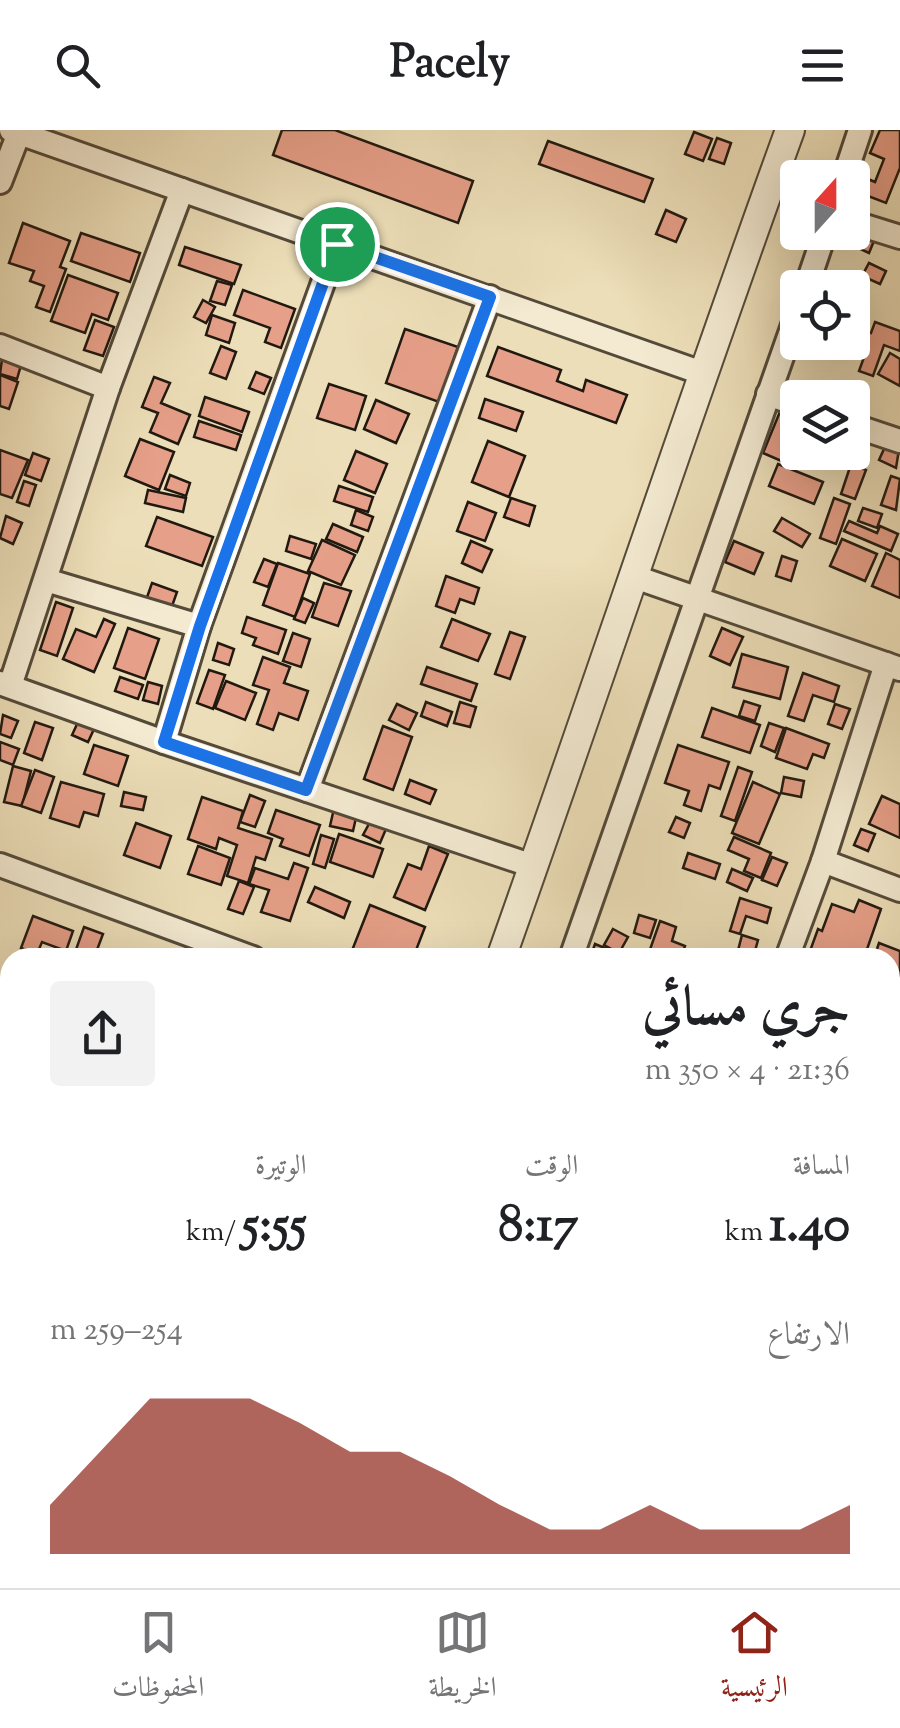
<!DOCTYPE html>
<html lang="ar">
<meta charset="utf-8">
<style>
body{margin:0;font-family:"Sorts Mill Goudy",Amiri,serif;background:#f2f2f2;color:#202124;direction:rtl;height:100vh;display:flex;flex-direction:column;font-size:38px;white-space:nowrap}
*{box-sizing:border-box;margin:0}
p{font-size:32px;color:#757577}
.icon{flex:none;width:55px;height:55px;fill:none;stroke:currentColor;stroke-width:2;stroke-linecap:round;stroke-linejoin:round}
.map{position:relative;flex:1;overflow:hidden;direction:ltr}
.panel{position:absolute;left:0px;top:818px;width:900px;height:642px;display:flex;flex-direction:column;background:#fff;border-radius:30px 30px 0 0;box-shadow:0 10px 40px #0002;direction:rtl}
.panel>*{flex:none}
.needle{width:65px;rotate:21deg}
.fabs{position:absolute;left:780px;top:30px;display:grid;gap:20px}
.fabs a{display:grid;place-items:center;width:90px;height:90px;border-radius:10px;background:#fff;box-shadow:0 10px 40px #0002;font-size:50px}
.pin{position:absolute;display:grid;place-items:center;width:85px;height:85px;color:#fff;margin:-42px;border:5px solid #fff;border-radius:50%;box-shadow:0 2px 10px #0007}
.round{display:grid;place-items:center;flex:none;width:105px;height:105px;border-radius:10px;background:#f2f2f2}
.summary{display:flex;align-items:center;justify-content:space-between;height:170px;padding:0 50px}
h1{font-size:55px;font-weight:700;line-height:75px}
.figures{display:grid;grid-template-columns:repeat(3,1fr);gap:15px;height:170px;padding:10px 50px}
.figures div{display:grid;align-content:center}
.figures b{font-size:50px;font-weight:700}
.figures small{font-size:28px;font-weight:400}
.figures p{font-size:28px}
.chart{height:280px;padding:20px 50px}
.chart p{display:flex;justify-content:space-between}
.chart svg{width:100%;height:180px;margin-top:10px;fill:#8f2418;opacity:.7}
header{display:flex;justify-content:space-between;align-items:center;height:130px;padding:0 50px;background:#fff;font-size:45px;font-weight:700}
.tabs{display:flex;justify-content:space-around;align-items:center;height:140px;border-top:2px solid #e0e0e0;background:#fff;font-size:28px;color:#757577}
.tabs a{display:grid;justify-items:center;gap:5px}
.tabs .current{color:#8f2418}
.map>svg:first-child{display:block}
.building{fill:#e69f88;stroke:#211910;stroke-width:2.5}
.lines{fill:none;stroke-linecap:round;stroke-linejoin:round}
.minor-casing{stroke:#544a3a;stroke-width:28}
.tertiary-casing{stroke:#544a3a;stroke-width:32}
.minor{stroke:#f3ead1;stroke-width:22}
.tertiary{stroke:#f3ead1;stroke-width:28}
.route-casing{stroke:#fff;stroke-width:20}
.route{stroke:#1a73e8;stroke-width:12}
</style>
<header><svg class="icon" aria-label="menu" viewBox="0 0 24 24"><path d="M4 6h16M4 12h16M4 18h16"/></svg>Pacely<svg class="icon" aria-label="search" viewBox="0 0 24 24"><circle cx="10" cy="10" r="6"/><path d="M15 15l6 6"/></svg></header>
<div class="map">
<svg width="900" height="1458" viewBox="0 0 900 1458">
<rect width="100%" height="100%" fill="#ecdeb8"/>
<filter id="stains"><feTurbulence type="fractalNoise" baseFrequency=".002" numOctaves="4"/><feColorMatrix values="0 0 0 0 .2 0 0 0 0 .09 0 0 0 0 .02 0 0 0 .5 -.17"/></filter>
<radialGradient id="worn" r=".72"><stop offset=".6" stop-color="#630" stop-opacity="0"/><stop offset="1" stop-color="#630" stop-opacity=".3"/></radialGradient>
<g class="building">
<polygon points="282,0 335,0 473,51 458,93 273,25"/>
<polygon points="880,0 900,0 900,38 886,73 855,61 861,46 875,52 884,29 870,23"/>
<polygon points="694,2 712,9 703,31 685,24"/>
<polygon points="717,8 731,13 724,34 709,29"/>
<polygon points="548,11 653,49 644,72 539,34"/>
<polygon points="666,80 686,89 676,112 656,104"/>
<polygon points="23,93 70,111 60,137 66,139 50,182 36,177 44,156 30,151 34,141 9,133"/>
<polygon points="878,101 869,123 843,111 847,102"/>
<polygon points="81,103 140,123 130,152 71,131"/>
<polygon points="185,117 241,135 234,154 179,135"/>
<polygon points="869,133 886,141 880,154 862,146"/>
<polygon points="68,145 118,163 108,190 92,184 85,203 51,191"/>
<polygon points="217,151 232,155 225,175 210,171"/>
<polygon points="243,160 295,179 281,218 265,212 270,198 234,185"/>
<polygon points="203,170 215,177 206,193 194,187"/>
<polygon points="212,185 235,193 229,213 206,205"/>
<polygon points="95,190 114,197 103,226 84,220"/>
<polygon points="875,192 900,201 900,221 884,215 873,246 859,241 867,219 847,212 852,212 852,197 871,203"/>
<polygon points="405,199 458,217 439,272 386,253"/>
<polygon points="221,216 236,222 226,249 210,243"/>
<polygon points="498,217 561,240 557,251 583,261 586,250 627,265 616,293 487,246"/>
<polygon points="890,223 900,229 900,256 878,244"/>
<polygon points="2,229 21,235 17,249 0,244"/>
<polygon points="256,242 271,248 264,264 249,258"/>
<polygon points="0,245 18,252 9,279 0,276"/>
<polygon points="154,247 170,253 161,273 190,285 178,314 150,302 158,283 142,277"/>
<polygon points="329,254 366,266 355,300 317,288"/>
<polygon points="205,267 249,282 242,302 199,286"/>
<polygon points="485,269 523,282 516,301 479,288"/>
<polygon points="376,270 409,284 396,313 364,299"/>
<polygon points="784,272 798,278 799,322 793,336 763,323"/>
<polygon points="199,291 241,305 236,320 194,307"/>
<polygon points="889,308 900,313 896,338 879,330"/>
<polygon points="140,309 174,322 159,360 125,346"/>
<polygon points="488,311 525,326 509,367 472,352"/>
<polygon points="0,320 28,330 12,368 0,364"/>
<polygon points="356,321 387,334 375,363 344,350"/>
<polygon points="33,323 49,329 41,351 25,345"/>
<polygon points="778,334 823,352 814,374 769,356"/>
<polygon points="851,334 866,340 855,369 841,364"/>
<polygon points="170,345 190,353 186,366 165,359"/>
<polygon points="891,346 900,349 896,380 881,375"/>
<polygon points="24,351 36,355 29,376 17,372"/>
<polygon points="339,356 373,367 368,382 334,371"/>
<polygon points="148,360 186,368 183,382 145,373"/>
<polygon points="511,368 535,376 529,396 504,387"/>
<polygon points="834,368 850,374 836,414 820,408"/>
<polygon points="468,372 496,383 485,411 457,401"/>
<polygon points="863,378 882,384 877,398 858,391"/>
<polygon points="356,380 373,387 368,401 351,395"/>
<polygon points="6,386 22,393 13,414 0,408"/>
<polygon points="157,387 213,407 202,436 146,416"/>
<polygon points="782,388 810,404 802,417 774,401"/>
<polygon points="849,391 877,403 880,396 898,404 891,421 844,401"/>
<polygon points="333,394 363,407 357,422 326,409"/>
<polygon points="290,406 316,414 311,429 286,421"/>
<polygon points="842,409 877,424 865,451 830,436"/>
<polygon points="322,410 355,425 341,455 308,441"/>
<polygon points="471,411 492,420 482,442 462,433"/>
<polygon points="734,411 763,423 754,444 725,432"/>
<polygon points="886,423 900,430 900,468 872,456"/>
<polygon points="782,426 797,431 791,451 776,446"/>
<polygon points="264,429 277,434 268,457 254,452"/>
<polygon points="278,433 310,444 295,487 263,475"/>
<polygon points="446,446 479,458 474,474 460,469 455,483 436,476"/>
<polygon points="152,453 177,462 165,496 140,487"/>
<polygon points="324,453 351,461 338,496 312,487"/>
<polygon points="303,468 314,473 305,493 294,489"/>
<polygon points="56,472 73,478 57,526 40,520"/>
<polygon points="247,487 286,500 278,524 253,515 256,508 242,503"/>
<polygon points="104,489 115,494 94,542 63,529 76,499 96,507"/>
<polygon points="452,489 490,504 478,531 441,517"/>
<polygon points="128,498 159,509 145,549 114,538"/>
<polygon points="722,498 743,507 730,535 710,526"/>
<polygon points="510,502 525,507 510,549 495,544"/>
<polygon points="293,503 310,509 301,537 283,531"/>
<polygon points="218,513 234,519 229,535 213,530"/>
<polygon points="742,524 788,537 780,569 733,557"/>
<polygon points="263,527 290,537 284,553 308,561 298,590 279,583 273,600 257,594 269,560 253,555"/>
<polygon points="427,537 477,554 471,571 421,554"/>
<polygon points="209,540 225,545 213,579 197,573"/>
<polygon points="803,543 839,556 834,572 813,565 804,591 788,586"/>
<polygon points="120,547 143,555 138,569 115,561"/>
<polygon points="226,551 256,563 245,590 215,578"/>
<polygon points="148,552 162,556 158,574 143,570"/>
<polygon points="744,571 760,576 755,591 739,586"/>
<polygon points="426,572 452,582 447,596 421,586"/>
<polygon points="460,572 476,577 470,597 454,593"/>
<polygon points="397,574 417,583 409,600 389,590"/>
<polygon points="835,574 850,579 842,599 828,594"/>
<polygon points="712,578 760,595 750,623 702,607"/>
<polygon points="3,585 18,591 11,608 0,604"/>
<polygon points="79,590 95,597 88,612 72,605"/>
<polygon points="35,592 53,598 42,630 24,623"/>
<polygon points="769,593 784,598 775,622 761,616"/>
<polygon points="383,596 412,607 393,660 364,649"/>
<polygon points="786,598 829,614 824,628 813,624 807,639 776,628"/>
<polygon points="0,612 19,619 13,635 0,630"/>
<polygon points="94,615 128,626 118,656 84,644"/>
<polygon points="678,615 729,632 720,659 709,655 701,681 684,675 689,661 665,653"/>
<polygon points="13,636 31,641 22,676 4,672"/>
<polygon points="738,637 752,642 735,691 721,686"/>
<polygon points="35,640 54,647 41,683 21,676"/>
<polygon points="784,647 804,651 801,667 781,663"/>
<polygon points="410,650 436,660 430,674 405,664"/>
<polygon points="61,652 104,664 98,686 84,682 79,697 50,688"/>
<polygon points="753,652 780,664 759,714 732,703"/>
<polygon points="124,662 146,667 143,680 121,676"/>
<polygon points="250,665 265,671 255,697 240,692"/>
<polygon points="882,666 900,674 900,708 869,694"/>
<polygon points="202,667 243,681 238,698 272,709 265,730 256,727 248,753 227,746 237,715 219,708 216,719 188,709"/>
<polygon points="335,674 358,679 353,701 330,696"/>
<polygon points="276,680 320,695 309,726 280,716 283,709 268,703"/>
<polygon points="676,687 690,693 684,708 669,702"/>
<polygon points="370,692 386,699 380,713 363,705"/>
<polygon points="136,693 171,706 160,738 124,725"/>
<polygon points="861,699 875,704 868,721 854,715"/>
<polygon points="339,704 383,719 373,747 330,732"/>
<polygon points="321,705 334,709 325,738 313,734"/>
<polygon points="734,707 771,723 761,748 744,741 749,729 728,720"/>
<polygon points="198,716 230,728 221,755 188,744"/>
<polygon points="429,716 448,724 425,780 394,767 408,734 421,739"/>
<polygon points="688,723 720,734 715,749 683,738"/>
<polygon points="772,727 787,733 777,756 762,750"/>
<polygon points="294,733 308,738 290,791 261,782 269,760 249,754 255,738 288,749"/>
<polygon points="732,739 753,748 747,761 727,752"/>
<polygon points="239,751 254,757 243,784 228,779"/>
<polygon points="315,757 350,772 344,788 308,772"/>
<polygon points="740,768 771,778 767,793 746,786 740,804 730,801"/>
<polygon points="859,770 881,779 864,828 827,828 810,821 818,799 822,801 832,774 854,782"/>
<polygon points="370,775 425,797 413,828 383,828 374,824 373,828 363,828 351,823"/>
<polygon points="639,785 656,790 650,808 634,803"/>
<polygon points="33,786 73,801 66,821 42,812 37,824 21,818"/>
<polygon points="660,791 676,797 672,811 685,816 681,828 647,828"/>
<polygon points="84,797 103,804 94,828 73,828"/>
<polygon points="613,799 628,807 619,823 604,815"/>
<polygon points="742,805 758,810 753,828 736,828"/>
<polygon points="879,813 900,821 900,857 890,854 890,828 874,828"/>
<polygon points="595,814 622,825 621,828 590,828"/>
<polygon points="7,847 10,848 10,881 0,877 0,865"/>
<polygon points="895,1090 900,1092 900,1130 890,1126 890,1104"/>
<polygon points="894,1188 900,1190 900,1225 890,1223"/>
<polygon points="0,1310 10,1314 10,1365 0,1361"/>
<polygon points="890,1318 900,1322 900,1347 896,1358 890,1356"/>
<polygon points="898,1408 900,1458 894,1458 881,1453 882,1450 890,1450 890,1429"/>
<polygon points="820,1450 858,1450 876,1456 817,1458"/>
</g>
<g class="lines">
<g class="minor-casing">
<g id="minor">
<polyline points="11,0 702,243"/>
<polyline points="844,48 860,0"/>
<polyline points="0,52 19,3"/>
<polyline points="852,92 900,107"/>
<polyline points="806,158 825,102"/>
<polyline points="0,216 108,258"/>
<polyline points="768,264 798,275"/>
<polyline points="852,295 900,311"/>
<polyline points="635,447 900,539"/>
<polyline points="46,450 199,496"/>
<polyline points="0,553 164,612 533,736"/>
<polyline points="10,556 108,258 182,60"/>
<polyline points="164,612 199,496 337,114"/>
<polyline points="307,660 490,167"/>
<polyline points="823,731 900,760"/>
<polyline points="0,735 253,828"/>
<polyline points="571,828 798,181"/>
<polyline points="787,828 823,731 886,534"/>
<polyline points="0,919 10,923"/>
<polyline points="890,962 900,966"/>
<polyline points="0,1098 10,1101"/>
<polyline points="890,1170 900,1174"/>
<polyline points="890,1374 900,1378"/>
<polyline points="490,1450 513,1458"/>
<polyline points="27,1458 30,1450"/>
<polyline points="341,1458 344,1450"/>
<polyline points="569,1458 572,1450"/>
</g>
</g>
<g class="tertiary-casing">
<g id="tertiary">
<path d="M501,828C599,552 690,275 790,0"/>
<polyline points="276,1458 279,1450"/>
</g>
</g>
<use href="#minor" class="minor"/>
<use href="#tertiary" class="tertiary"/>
</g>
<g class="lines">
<g class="route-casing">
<polygon id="route" points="337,114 490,167 306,660 164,612 200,496"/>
</g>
<use href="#route" class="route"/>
</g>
<rect width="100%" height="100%" filter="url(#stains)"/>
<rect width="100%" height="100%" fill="url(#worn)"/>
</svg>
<div class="fabs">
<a><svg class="needle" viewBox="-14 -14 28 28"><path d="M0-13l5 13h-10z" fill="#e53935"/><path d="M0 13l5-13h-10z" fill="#757577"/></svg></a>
<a><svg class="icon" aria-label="locate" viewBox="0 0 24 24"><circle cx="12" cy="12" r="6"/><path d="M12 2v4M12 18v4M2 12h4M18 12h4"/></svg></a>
<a><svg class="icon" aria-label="layers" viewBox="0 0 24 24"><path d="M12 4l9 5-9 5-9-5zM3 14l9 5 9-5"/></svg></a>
</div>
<div class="pin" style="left:337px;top:114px;background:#1e9e55"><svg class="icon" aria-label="arrive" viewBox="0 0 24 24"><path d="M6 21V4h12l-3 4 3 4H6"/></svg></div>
<section class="panel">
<div class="summary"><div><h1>جري مسائي</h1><p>21:36 · 4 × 350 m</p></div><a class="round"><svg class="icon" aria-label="share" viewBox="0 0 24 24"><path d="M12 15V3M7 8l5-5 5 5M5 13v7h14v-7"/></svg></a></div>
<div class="figures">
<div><p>المسافة</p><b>1.40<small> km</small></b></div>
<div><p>الوقت</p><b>8:17</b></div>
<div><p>الوتيرة</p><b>5:55<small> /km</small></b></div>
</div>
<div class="chart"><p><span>الارتفاع</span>254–259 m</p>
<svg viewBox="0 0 160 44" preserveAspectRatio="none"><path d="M0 44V32L10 19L20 6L30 6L40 6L50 12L60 19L70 19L80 25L90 32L100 38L110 38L120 32L130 38L140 38L150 38L160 32V44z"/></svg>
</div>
</section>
</div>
<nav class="tabs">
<a class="current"><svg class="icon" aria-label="home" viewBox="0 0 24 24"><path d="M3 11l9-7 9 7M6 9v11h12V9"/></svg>الرئيسية</a>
<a><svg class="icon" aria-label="map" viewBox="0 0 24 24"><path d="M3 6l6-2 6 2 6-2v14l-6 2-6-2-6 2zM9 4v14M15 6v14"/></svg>الخريطة</a>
<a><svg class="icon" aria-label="saved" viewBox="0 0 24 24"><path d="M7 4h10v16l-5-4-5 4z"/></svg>المحفوظات</a>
</nav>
